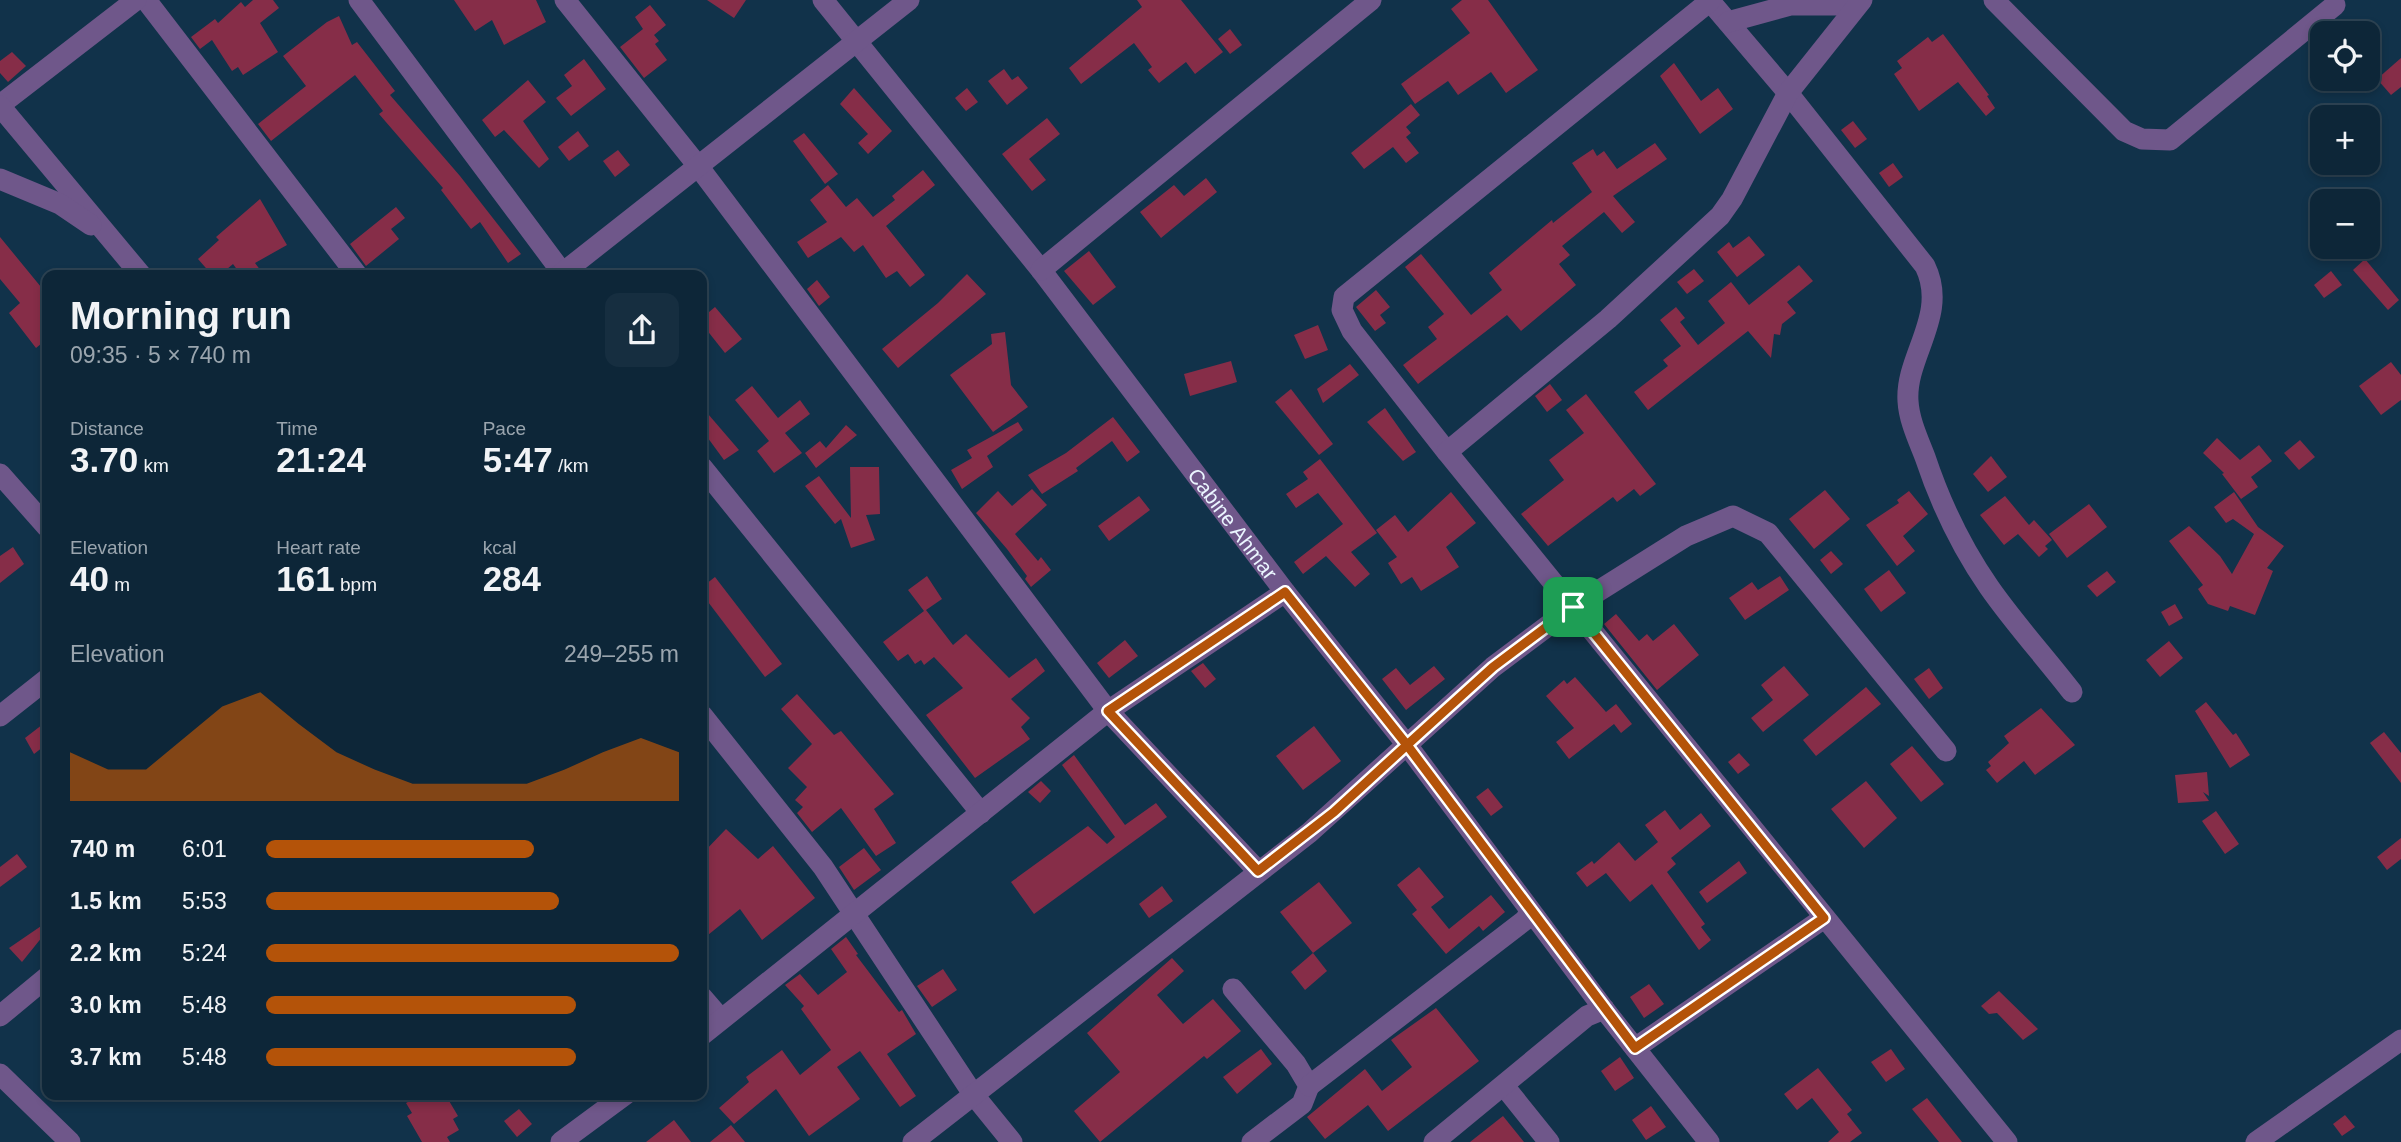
<!DOCTYPE html>
<meta charset="utf-8">
<style>
body{margin:0;font-family:Arial,sans-serif;background:#162e40;color:#f1f3f6;height:100vh;display:flex;flex-direction:column;font-size:26px;white-space:nowrap}
*{box-sizing:border-box;margin:0}
p{font-size:23px;color:#9aa5ae}
.icon{flex:none;width:38px;height:38px;fill:none;stroke:currentColor;stroke-width:2;stroke-linecap:round;stroke-linejoin:round}
.map{position:relative;flex:1;overflow:hidden}
.sheet{position:absolute;left:42px;top:270px;width:665px;height:830px;display:flex;flex-direction:column;background:#0d2638;border-radius:14px;box-shadow:0 4px 10px #0003,0 0 0 2px #2d4353}
.sheet>*{flex:none}
.fabs{position:absolute;left:2310px;top:21px;display:grid;gap:14px}
.fabs a{display:grid;place-items:center;width:70px;height:70px;border-radius:14px;background:#0d2638;box-shadow:0 4px 10px #0003,0 0 0 2px #2d4353;font-size:35px}
.pin{position:absolute;display:grid;place-items:center;width:60px;height:60px;color:#fff;margin:-30px;border-radius:14px;box-shadow:0 4px 10px #0006}
.round{display:grid;place-items:center;flex:none;width:74px;height:74px;border-radius:14px;background:#162e40}
.headline{display:flex;align-items:center;justify-content:space-between;height:119px;padding:0 28px}
h1{font-size:38px;font-weight:800;line-height:52px}
.stats{display:grid;grid-template-columns:repeat(3,1fr);gap:10px;height:119px;padding:7px 28px}
.stats div{display:grid;align-content:center}
.stats b{font-size:35px;font-weight:800}
.stats small{font-size:19px;font-weight:400}
.stats p{font-size:19px}
.chart{height:196px;padding:14px 28px}
.chart p{display:flex;justify-content:space-between}
.chart svg{width:100%;height:126px;margin-top:7px;fill:#b45309;opacity:.7}
ul{padding:0 28px;list-style:none;font-size:23px}
li{display:grid;grid-template-columns:112px 84px 1fr;align-items:center;height:52px}
li i{height:18px;border-radius:9px;background:#b45309}
.map>svg:first-child{display:block}
.building{fill:#862d48}
.lines{fill:none;stroke-linecap:round;stroke-linejoin:round}
.minor{stroke:#6f578a;stroke-width:21}
.route-casing{stroke:#fff;stroke-width:14}
.route{stroke:#b45309;stroke-width:9}
.labels{text-anchor:middle;dominant-baseline:central;stroke-width:5;stroke-linejoin:round;paint-order:stroke}
.street-label{font-size:21px;fill:#eaf5ff;stroke:#0b1824}
</style>
<div class="map">
<svg width="2401" height="1142" viewBox="0 0 2401 1142">
<rect width="100%" height="100%" fill="#11324a"/>
<g class="building">
<polygon points="253,0 273,0 279,8 260,23 278,52 243,75 238,67 232,71 212,40 200,49 191,37 215,19 218,23 241,2 245,7"/>
<polygon points="454,0 536,0 546,22 504,45 492,20 475,31"/>
<polygon points="707,0 746,0 734,18"/>
<polygon points="1137,0 1181,0 1223,52 1195,74 1186,62 1159,83 1148,70 1152,67 1134,43 1081,84 1069,68 1142,7"/>
<polygon points="1462,0 1488,0 1538,70 1506,93 1491,72 1458,95 1448,81 1415,104 1401,84 1470,33 1451,9"/>
<polygon points="650,5 666,25 654,35 659,41 655,44 667,60 644,78 620,47 643,29 635,17"/>
<polygon points="339,16 352,45 357,42 395,91 390,95 460,176 521,254 508,263 480,222 471,229 441,190 443,188 379,114 383,111 355,75 271,141 258,124 306,86 283,56 327,22"/>
<polygon points="1230,29 1242,45 1230,54 1218,39"/>
<polygon points="1943,34 1989,95 1987,96 1995,108 1986,116 1958,82 1919,111 1894,74 1902,68 1897,61 1928,37 1932,42"/>
<polygon points="12,52 26,66 8,82 0,73 0,61"/>
<polygon points="2401,58 2401,87 2391,95 2377,79"/>
<polygon points="584,59 606,89 571,116 556,98 572,86 564,75"/>
<polygon points="1674,63 1701,101 1718,88 1733,109 1700,134 1660,76"/>
<polygon points="1004,69 1012,80 1018,76 1028,88 1007,105 988,81"/>
<polygon points="528,80 546,102 523,121 549,159 539,168 504,130 495,137 482,120"/>
<polygon points="854,88 892,131 868,154 858,143 868,134 840,104"/>
<polygon points="967,88 978,102 966,111 955,98"/>
<polygon points="1411,104 1420,115 1406,127 1411,133 1406,137 1419,153 1406,163 1393,147 1364,169 1351,153"/>
<polygon points="1047,118 1060,134 1029,159 1046,180 1032,191 1002,154"/>
<polygon points="1853,121 1867,139 1855,148 1841,130"/>
<polygon points="578,131 589,146 569,161 558,147"/>
<polygon points="804,133 838,174 825,184 793,141"/>
<polygon points="1655,143 1667,159 1613,196 1635,222 1622,233 1604,212 1562,246 1570,255 1559,264 1576,285 1521,331 1507,315 1418,384 1403,365 1437,339 1428,327 1444,314 1405,267 1421,254 1471,315 1502,290 1489,273 1552,220 1553,223 1592,192 1572,163 1593,149 1597,156 1604,151 1617,169"/>
<polygon points="618,150 630,165 615,177 603,161"/>
<polygon points="1893,163 1903,177 1889,187 1879,173"/>
<polygon points="923,170 935,185 886,226 925,275 910,287 897,271 886,278 863,245 854,252 841,237 808,258 797,242 827,222 810,200 828,185 846,207 857,198 873,217 895,200 892,196"/>
<polygon points="1206,178 1217,192 1161,238 1140,212 1174,185 1184,196"/>
<polygon points="260,199 287,245 255,263 264,275 241,275 233,264 220,275 212,275 198,259 219,240 216,237"/>
<polygon points="396,207 405,218 391,229 399,239 366,266 350,244"/>
<polygon points="1749,236 1765,255 1737,277 1717,252 1729,242 1733,248"/>
<polygon points="0,237 41,287 47,282 47,339 36,348 9,313 20,303 0,279"/>
<polygon points="1089,251 1116,287 1093,305 1064,271"/>
<polygon points="2365,259 2399,300 2388,310 2353,270"/>
<polygon points="1799,265 1813,281 1787,302 1796,313 1782,324 1780,335 1774,334 1771,358 1748,331 1648,410 1634,392 1668,366 1663,360 1681,346 1660,320 1676,307 1685,318 1680,322 1698,345 1725,323 1708,301 1731,282 1749,305"/>
<polygon points="1694,269 1704,281 1687,294 1677,282"/>
<polygon points="2331,271 2342,285 2324,298 2314,285"/>
<polygon points="967,274 986,294 898,368 882,349 938,303"/>
<polygon points="817,280 830,297 819,306 807,289"/>
<polygon points="1376,290 1390,307 1380,315 1386,323 1375,331 1356,307"/>
<polygon points="715,307 742,339 725,353 702,324 702,318"/>
<polygon points="1318,325 1328,350 1305,359 1294,335"/>
<polygon points="1005,332 1011,385 1028,407 993,432 950,375 992,344 991,334"/>
<polygon points="1231,361 1237,382 1190,396 1184,374"/>
<polygon points="2391,362 2401,375 2401,400 2381,415 2359,386"/>
<polygon points="1350,364 1359,375 1323,403 1317,389"/>
<polygon points="1550,384 1562,400 1547,412 1535,396"/>
<polygon points="752,386 778,418 800,400 810,414 785,433 802,453 774,473 757,451 769,441 735,400"/>
<polygon points="1291,389 1333,444 1319,455 1275,402"/>
<polygon points="1586,394 1656,484 1640,496 1634,489 1617,502 1613,497 1548,546 1521,514 1564,480 1549,460 1584,433 1566,410"/>
<polygon points="702,407 739,450 724,460 702,430"/>
<polygon points="1385,408 1416,452 1403,461 1367,422"/>
<polygon points="1113,417 1140,452 1127,462 1112,441 1076,468 1078,471 1042,494 1028,475 1066,453"/>
<polygon points="1018,422 1023,430 987,456 993,467 962,489 951,470 972,458 967,450"/>
<polygon points="846,425 857,435 816,468 805,453 820,441 826,448"/>
<polygon points="2217,438 2240,460 2259,445 2272,461 2251,477 2258,487 2241,499 2222,474 2224,473 2203,453"/>
<polygon points="2300,440 2315,457 2299,470 2284,453"/>
<polygon points="1991,456 2007,477 1988,492 1973,474"/>
<polygon points="1320,459 1377,533 1351,552 1370,574 1355,587 1326,556 1303,574 1294,562 1343,524 1318,493 1296,508 1286,494 1308,479 1303,472"/>
<polygon points="850,467 879,467 880,514 866,515 875,540 851,548 841,519 835,524 805,486 819,476 851,518"/>
<polygon points="1032,489 1047,505 1015,534 1038,561 1041,557 1051,570 1031,587 1025,579 1027,576 1007,549 976,513 998,491 1012,506"/>
<polygon points="1825,490 1850,519 1814,549 1789,519"/>
<polygon points="1909,491 1928,514 1903,536 1915,551 1897,566 1866,525 1899,503 1897,500"/>
<polygon points="1451,492 1476,523 1446,547 1459,567 1421,591 1412,577 1401,584 1388,563 1397,557 1376,530 1395,515 1408,532"/>
<polygon points="2234,492 2258,527 2284,546 2267,568 2273,571 2255,615 2230,606 2228,611 2208,604 2198,589 2203,585 2169,541 2189,526 2220,556 2232,574 2254,534 2233,519 2226,523 2214,507"/>
<polygon points="1139,496 1150,510 1109,541 1098,526"/>
<polygon points="2005,496 2029,525 2034,520 2052,540 2045,546 2048,549 2039,557 2018,534 2004,545 1980,515"/>
<polygon points="2089,504 2107,527 2067,558 2049,534"/>
<polygon points="13,547 24,564 0,583 0,556"/>
<polygon points="1831,551 1843,564 1831,574 1820,560"/>
<polygon points="1889,570 1906,593 1881,612 1864,589"/>
<polygon points="2107,571 2116,582 2097,597 2087,586"/>
<polygon points="927,576 942,599 926,610 953,645 966,634 1009,678 1036,658 1045,671 1011,699 1030,718 1021,727 1030,739 975,778 926,715 963,688 934,657 924,665 921,660 915,664 908,654 898,661 883,642 924,611 908,590"/>
<polygon points="1780,576 1789,590 1745,620 1729,598 1752,582 1758,590"/>
<polygon points="715,577 782,664 765,677 702,594 702,587"/>
<polygon points="2175,604 2183,618 2169,626 2161,612"/>
<polygon points="1616,614 1639,641 1647,634 1653,641 1674,624 1699,655 1657,690 1604,624"/>
<polygon points="1125,640 1138,656 1109,678 1097,663"/>
<polygon points="2169,641 2183,658 2160,677 2146,660"/>
<polygon points="1203,663 1216,679 1205,688 1191,671"/>
<polygon points="1434,666 1445,679 1406,710 1382,679 1396,668 1410,685"/>
<polygon points="1784,666 1809,695 1763,732 1751,718 1773,700 1761,685"/>
<polygon points="1929,668 1943,688 1929,699 1914,679"/>
<polygon points="1575,677 1606,712 1616,704 1632,724 1621,733 1614,724 1569,759 1556,742 1574,728 1546,696 1564,680 1567,684"/>
<polygon points="1866,687 1881,704 1816,756 1803,740"/>
<polygon points="797,694 834,735 841,731 894,794 874,809 896,843 876,856 841,808 812,832 797,813 803,807 795,800 807,787 788,768 812,744 781,709"/>
<polygon points="2206,702 2233,735 2236,733 2250,755 2230,768 2195,711"/>
<polygon points="2041,708 2075,745 2035,775 2024,761 1997,783 1986,770 1991,766 1988,762 2009,743 2004,736"/>
<polygon points="47,721 47,744 34,754 25,738"/>
<polygon points="1314,726 1341,761 1303,790 1276,756"/>
<polygon points="2384,732 2401,753 2401,783 2370,743"/>
<polygon points="1912,746 1944,784 1921,802 1890,764"/>
<polygon points="1739,753 1750,765 1738,774 1728,762"/>
<polygon points="1074,755 1125,825 1156,803 1167,817 1034,914 1011,882 1088,826 1107,844 1115,837 1062,765"/>
<polygon points="2207,772 2209,796 2203,792 2209,801 2178,803 2175,775"/>
<polygon points="1041,781 1051,791 1040,803 1028,792"/>
<polygon points="1866,781 1897,818 1864,848 1831,809"/>
<polygon points="1488,788 1503,807 1491,816 1476,797"/>
<polygon points="1665,810 1680,830 1701,813 1711,826 1671,858 1676,864 1667,872 1705,924 1701,927 1711,940 1699,950 1652,884 1630,902 1606,873 1587,887 1576,873 1592,861 1594,864 1619,842 1635,861 1658,842 1645,825"/>
<polygon points="2216,811 2239,844 2225,854 2202,821"/>
<polygon points="726,829 758,859 773,846 815,898 762,940 740,909 708,935 702,926 702,854"/>
<polygon points="2401,838 2401,859 2387,870 2377,857"/>
<polygon points="864,848 881,870 854,890 839,867"/>
<polygon points="17,854 27,867 0,887 0,867"/>
<polygon points="1739,861 1747,873 1707,903 1699,892"/>
<polygon points="1419,867 1444,897 1431,907 1449,929 1491,895 1505,912 1483,931 1479,926 1446,954 1412,914 1417,910 1397,885"/>
<polygon points="1319,882 1352,923 1313,953 1280,912"/>
<polygon points="1162,886 1173,901 1149,918 1139,904"/>
<polygon points="47,922 47,931 22,962 9,948"/>
<polygon points="846,937 858,954 856,955 899,1012 902,1010 916,1034 887,1054 916,1096 900,1107 860,1051 837,1067 860,1099 809,1136 776,1089 734,1124 719,1108 749,1082 746,1077 782,1050 800,1075 831,1050 801,1009 804,1006 785,985 800,974 818,995 847,972 831,949"/>
<polygon points="1313,953 1327,971 1305,990 1291,972"/>
<polygon points="1172,958 1184,971 1157,995 1183,1024 1213,999 1241,1031 1207,1059 1204,1056 1100,1142 1074,1111 1120,1072 1087,1033"/>
<polygon points="943,969 957,990 932,1007 917,986"/>
<polygon points="1649,984 1664,1004 1644,1018 1630,997"/>
<polygon points="1999,991 2038,1029 2023,1040 1997,1013 1989,1014 1981,1006"/>
<polygon points="1436,1008 1479,1061 1388,1131 1368,1105 1325,1139 1307,1117 1365,1069 1382,1091 1412,1067 1391,1040"/>
<polygon points="1261,1049 1272,1064 1237,1094 1223,1077"/>
<polygon points="1891,1049 1905,1069 1886,1082 1871,1062"/>
<polygon points="1620,1057 1634,1078 1615,1091 1601,1071"/>
<polygon points="1818,1068 1852,1110 1847,1114 1862,1133 1850,1142 1828,1142 1839,1132 1812,1098 1797,1110 1784,1094"/>
<polygon points="423,1094 445,1094 458,1116 453,1119 459,1130 447,1137 450,1142 422,1142 407,1116 412,1113 406,1103"/>
<polygon points="1927,1098 1962,1142 1939,1142 1912,1109"/>
<polygon points="1651,1106 1666,1127 1646,1140 1632,1120"/>
<polygon points="519,1109 532,1124 517,1137 504,1121"/>
<polygon points="2345,1115 2355,1127 2342,1136 2333,1124"/>
<polygon points="1503,1116 1524,1142 1470,1142"/>
<polygon points="674,1120 691,1142 646,1142"/>
<polygon points="731,1125 745,1142 710,1142"/>
</g>
<g class="lines">
<g class="minor">
<polyline points="146,0 357,275"/>
<polyline points="359,0 564,275"/>
<polyline points="565,0 698,166 1108,711 1258,871"/>
<path id="s1" d="M823,0L1041,270L1285,592L1407,745L1604,1009L1709,1142"/>
<path d="M1709,0L1788,93L1925,266C1949,315 1905,356 1908,401C1909,420 1918,439 1925,457C1940,502 1962,548 1989,587C2014,623 2045,657 2072,692"/>
<polyline points="1994,0 2124,131 2142,139 2170,140 2335,5"/>
<polyline points="1728,22 1790,5 1857,5"/>
<polyline points="0,105 136,0"/>
<polyline points="0,106 141,275"/>
<polyline points="0,179 60,204 91,225"/>
<polyline points="1041,270 1371,0"/>
<polyline points="560,275 909,0"/>
<polyline points="1447,452 1352,331 1342,310 1344,297 1710,1"/>
<polyline points="702,467 981,813"/>
<polyline points="0,474 47,527"/>
<polyline points="702,715 823,867 973,1094 1012,1142"/>
<polyline points="0,716 47,679"/>
<polyline points="1946,751 1768,533 1733,516 1686,536 1573,607 2007,1142"/>
<polyline points="1233,989 1296,1064 1309,1086 1302,1104 1252,1142"/>
<polyline points="702,997 721,1019"/>
<polyline points="0,1016 47,977"/>
<polyline points="702,1035 1108,711 1285,592"/>
<polyline points="1635,1048 1824,918"/>
<polyline points="0,1074 70,1142"/>
<polyline points="1309,1086 1525,920 1530,912"/>
<polyline points="1504,1086 1549,1142"/>
<polyline points="561,1142 626,1094"/>
<polyline points="913,1142 1309,833 1493,667 1573,607 1447,452 1608,319 1720,216 1732,199 1788,93 1862,0"/>
<polyline points="1434,1142 1587,1016 1604,1009"/>
<polyline points="2256,1142 2401,1040"/>
</g>
</g>
<g class="lines">
<g class="route-casing">
<polyline id="route" points="1573,607 1493,667 1407,745 1285,592 1108,711 1258,871 1334,812 1407,745 1635,1048 1824,918 1573,607"/>
</g>
<use href="#route" class="route"/>
</g>
<g class="labels">
<g class="street-label">
<text stroke="none"><textPath href="#s1" startOffset="665">Cabine Ahmar</textPath></text>
</g>
</g>
</svg>
<div class="fabs">
<a><svg class="icon" aria-label="locate" viewBox="0 0 24 24"><circle cx="12" cy="12" r="6"/><path d="M12 2v4M12 18v4M2 12h4M18 12h4"/></svg></a>
<a>+</a>
<a>−</a>
</div>
<div class="pin" style="left:1573px;top:607px;background:#1e9e55"><svg class="icon" aria-label="arrive" viewBox="0 0 24 24"><path d="M6 21V4h12l-3 4 3 4H6"/></svg></div>
<section class="sheet">
<div class="headline"><div><h1>Morning run</h1><p>09:35 · 5 × 740 m</p></div><a class="round"><svg class="icon" aria-label="share" viewBox="0 0 24 24"><path d="M12 15V3M7 8l5-5 5 5M5 13v7h14v-7"/></svg></a></div>
<div class="stats">
<div><p>Distance</p><b>3.70<small> km</small></b></div>
<div><p>Time</p><b>21:24</b></div>
<div><p>Pace</p><b>5:47<small> /km</small></b></div>
</div>
<div class="stats">
<div><p>Elevation</p><b>40<small> m</small></b></div>
<div><p>Heart rate</p><b>161<small> bpm</small></b></div>
<div><p>kcal</p><b>284</b></div>
</div>
<div class="chart"><p><span>Elevation</span>249–255 m</p>
<svg viewBox="0 0 160 44" preserveAspectRatio="none"><path d="M0 44V27L10 33L20 33L30 22L40 11L50 6L60 17L70 27L80 33L90 38L100 38L110 38L120 38L130 33L140 27L150 22L160 27V44z"/></svg>
</div>
<ul>
<li><b>740 m</b>6:01<i style="width:65%"></i></li>
<li><b>1.5 km</b>5:53<i style="width:71%"></i></li>
<li><b>2.2 km</b>5:24<i style="width:100%"></i></li>
<li><b>3.0 km</b>5:48<i style="width:75%"></i></li>
<li><b>3.7 km</b>5:48<i style="width:75%"></i></li>
</ul>
</section>
</div>
